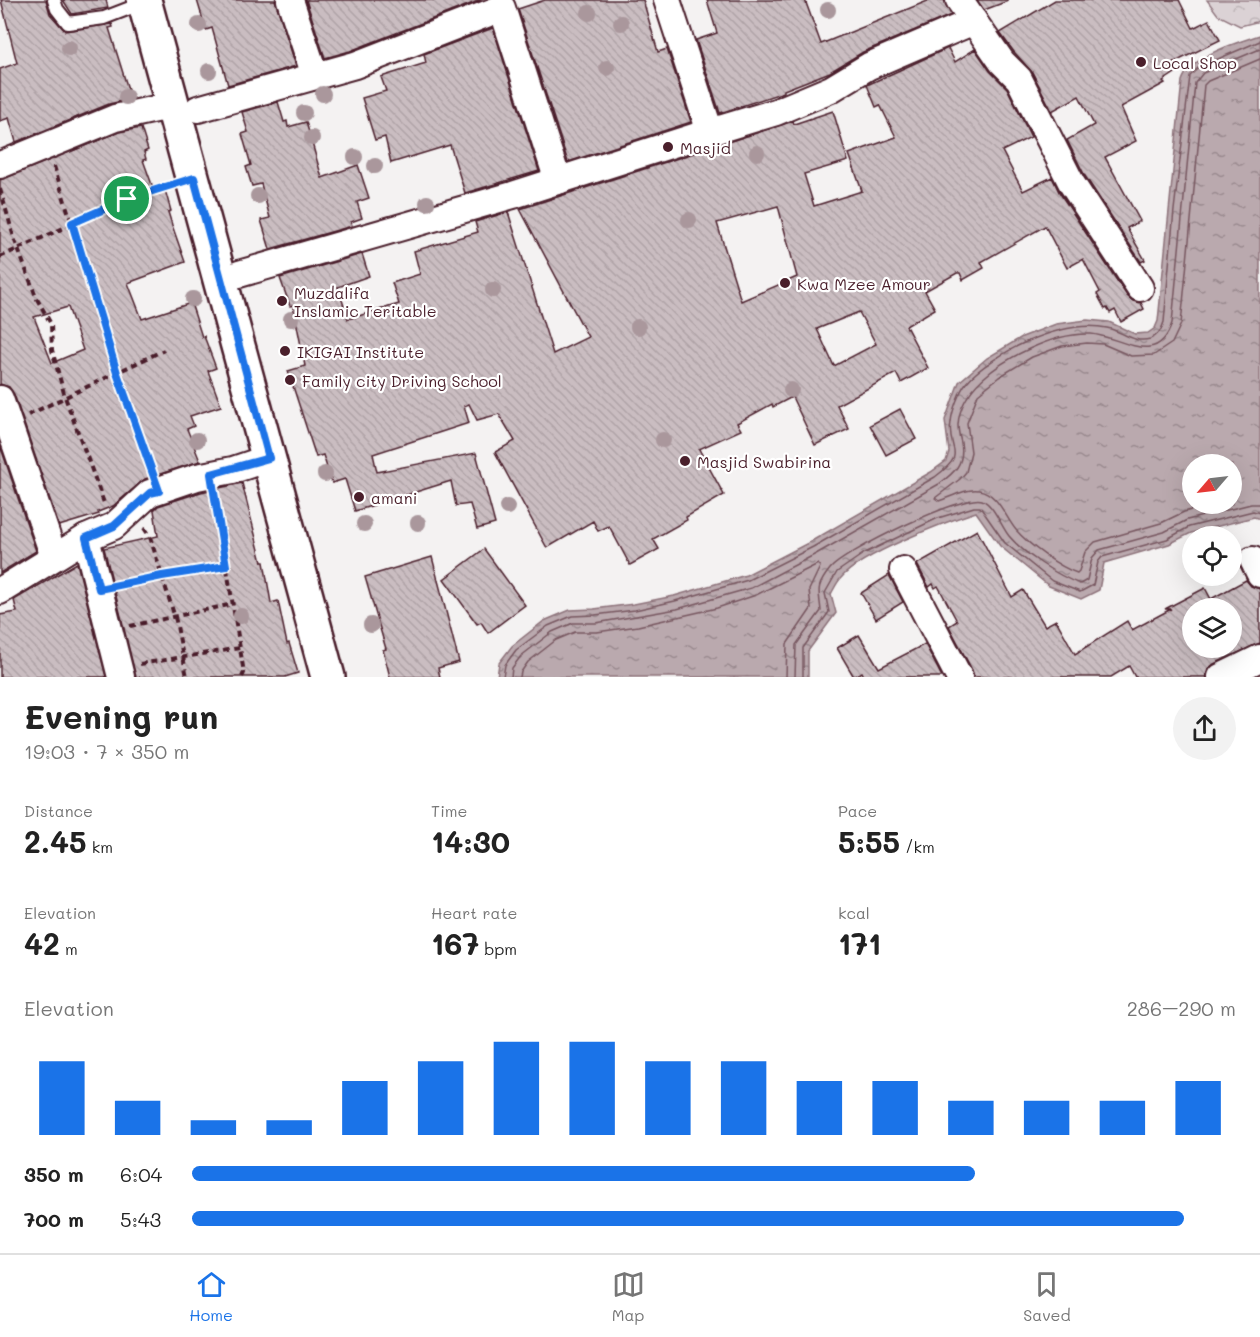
<!DOCTYPE html>
<meta charset="utf-8">
<style>
body{margin:0;font-family:Mali,sans-serif;background:#f2f2f2;color:#222;height:100vh;display:flex;flex-direction:column;font-size:22px;white-space:nowrap}
*{box-sizing:border-box;margin:0}
p{font-size:20px;color:#767676}
.icon{flex:none;width:33px;height:33px;fill:none;stroke:currentColor;stroke-width:2;stroke-linecap:round;stroke-linejoin:round}
.map{position:relative;height:677px;overflow:hidden}
.drawer{display:flex;flex-direction:column;background:#fff;flex:1}
.drawer>*{flex:none}
.needle{width:39px;rotate:242deg}
.controls{position:absolute;left:1182px;top:454px;display:grid;gap:12px}
.controls a{display:grid;place-items:center;width:60px;height:60px;border-radius:50%;background:#fff;box-shadow:0 6px 24px #0002;font-size:30px}
.pin{position:absolute;display:grid;place-items:center;width:51px;height:51px;color:#fff;margin:-26px;border:3px solid #fff;border-radius:50%;box-shadow:0 2px 6px #0007}
.round{display:grid;place-items:center;flex:none;width:63px;height:63px;border-radius:32px;background:#f2f2f2}
.head{display:flex;align-items:center;justify-content:space-between;height:102px;padding:0 24px}
h1{font-size:33px;font-weight:700;line-height:45px}
.stats{display:grid;grid-template-columns:repeat(3,1fr);gap:9px;height:102px;padding:6px 24px}
.stats div{display:grid;align-content:center}
.stats b{font-size:30px;font-weight:700}
.stats small{font-size:16px;font-weight:400}
.stats p{font-size:16px}
.chart{height:168px;padding:12px 24px}
.chart p{display:flex;justify-content:space-between}
.chart svg{width:100%;height:108px;margin-top:6px;stroke:#1a73e8;stroke-width:6}
ul{padding:0 24px;list-style:none;font-size:20px}
li{display:grid;grid-template-columns:96px 72px 1fr;align-items:center;height:45px}
li i{height:15px;border-radius:8px;background:#1a73e8}
.menu{display:flex;justify-content:space-around;align-items:center;height:84px;border-top:2px solid #e0e0e0;background:#fff;font-size:16px;color:#767676}
.menu a{display:grid;justify-items:center;gap:3px}
.menu .selected{color:#1a73e8}
.map>svg:first-child{display:block}
.park{fill:url(#park-crowns);stroke:#927880;stroke-width:1.5}
.water{fill:url(#water-ripples);stroke:#8d727a;stroke-width:1.5;fill-rule:evenodd}
.lines{fill:none;stroke-linecap:round;stroke-linejoin:round}
.shore{stroke:#77565f;stroke-width:1.5}
.building{fill:url(#building-back-hatch);stroke:#4a1f2b;stroke-width:1.5;fill-rule:evenodd}
.service-casing{stroke:#4a1f2b;stroke-width:16}
.minor-casing{stroke:#4a1f2b;stroke-width:30}
.secondary-casing{stroke:#4a1f2b;stroke-width:38}
.path{stroke:#4a1f2b;stroke-width:4;stroke-dasharray:6 4.5;stroke-linecap:butt}
.service{stroke:#fff;stroke-width:12}
.minor{stroke:#fff;stroke-width:26}
.secondary{stroke:#fff;stroke-width:33}
.tree{fill:#aa979c}
.route-casing{stroke:#fff;stroke-width:12}
.route{stroke:#1a73e8;stroke-width:8}
.poi-dot{fill:#4a1f2b;stroke:#fff;stroke-width:2}
.labels{text-anchor:middle;dominant-baseline:central;stroke-width:4.5;stroke-linejoin:round;paint-order:stroke}
.poi-label{font-size:16px;fill:#4a1f2b;stroke:#fff;text-anchor:start}
</style>
<div class="map">
<svg width="1260" height="677" viewBox="0 0 1260 677">
<defs>
<pattern id="park-crowns" width="20" height="18" patternUnits="userSpaceOnUse" patternTransform="scale(1.5)"><rect width="20" height="18" fill="#dbd2d5"/><path d="M2 6a3 3 0 1 1 6 0M12 15a3 3 0 1 1 6 0" fill="none" stroke="#bdb4b7"/></pattern>
<pattern id="water-ripples" width="26" height="14" patternUnits="userSpaceOnUse" patternTransform="scale(1.5)"><rect width="26" height="14" fill="#baa9ae"/><path d="M2 4q2-2 4 0t4 0M15 11q2-2 4 0t4 0" fill="none" stroke="#99898e"/></pattern>
<pattern id="building-back-hatch" width="6" height="6" patternUnits="userSpaceOnUse" patternTransform="scale(1.5)"><rect width="6" height="6" fill="#cabdc1"/><path d="M-1 5l2 2M0 0l6 6M5-1l2 2" fill="none" stroke="#afa2a6"/></pattern>
</defs>
<rect width="100%" height="100%" fill="#f4f2f2"/>
<filter id="ink" filterUnits="userSpaceOnUse"><feTurbulence type="fractalNoise" baseFrequency=".0167" numOctaves="2"/><feDisplacementMap in="SourceGraphic" scale="12" xChannelSelector="R" yChannelSelector="G"/><feConvolveMatrix kernelMatrix="1 2 1 2 8 2 1 2 1" color-interpolation-filters="sRGB"/></filter>
<g filter="url(#ink)">
<polygon class="park" points="1207,0 1260,0 1260,21 1240,26 1218,15"/>
<path class="water" d="M1260,35V519L1254,517L1191,533L1169,544L1104,563L1099,590L1081,599L1049,586L1000,546L976,512C945,522 861,554 841,578C837,582 834,589 831,594L836,613L808,651V677H497L499,663L512,646L544,621L570,610L594,609L634,604L674,596L746,575L810,542L931,472L946,461L949,452L945,420L959,382L987,358L1022,337L1056,324L1087,320L1109,322L1135,334L1148,333L1155,328L1158,321L1182,81C1190,56 1236,43 1260,35ZM1192,465H1232V504H1192Z"/>
<g class="lines">
<g class="shore">
<path d="M1213,504L1184,512L1161,523L1095,542L1085,552L1079,571L1077,573C1059,567 1029,545 1016,530C1005,517 998,493 979,490C966,488 951,497 939,501L935,498L960,479L966,472L971,452L967,423L978,394L999,377L1032,357L1062,346L1087,343L1103,344L1131,356L1154,355L1172,343L1181,324L1204,85L1208,81L1260,59"/>
<path d="M503,677L505,665L516,650L548,626L572,616L595,615L635,610L675,601L748,580L813,547L935,477C970,451 946,452 951,422C952,411 959,392 966,383C978,368 1008,350 1026,342C1051,331 1080,322 1107,328C1122,331 1134,344 1150,339C1158,336 1162,329 1164,322L1174,210L1190,76L1199,67L1260,41"/>
<path d="M511,677L512,668L521,656L552,632L573,623H596L677,609L751,588L816,554L939,484C954,473 965,464 961,443C960,437 958,432 958,425C960,389 998,363 1029,349C1048,340 1069,333 1091,334C1120,336 1158,369 1172,323L1195,83L1203,73L1260,49"/>
<polyline points="520,677 521,672 528,662 556,640 575,632 597,632 638,626 717,608 756,595 818,564 820,567 809,590 811,609 787,644 786,677"/>
<path d="M795,677L796,645L821,611C819,590 815,588 830,569C843,552 964,493 982,500C994,505 1001,526 1009,536C1024,554 1058,576 1080,584L1087,580L1092,558L1099,550L1164,532L1187,520L1251,504H1260"/>
<polyline points="803,677 803,648 829,612 825,593 837,572 863,554 938,518 974,507 980,507 1005,543 1052,581 1080,592 1093,585 1098,562 1102,557 1167,539 1189,527 1253,511 1260,513"/>
</g>
</g>
<g class="building">
<polygon points="1,0 46,0 50,14 65,31 112,24 113,27 109,28 131,99 109,104 16,142 9,118 0,121 0,69 17,63"/>
<polygon points="63,0 106,0 108,8 72,14"/>
<polygon points="197,0 275,0 296,66 228,85 212,28 206,30"/>
<polygon points="306,0 481,0 350,51 325,58"/>
<polygon points="545,0 643,0 658,52 667,49 691,122 568,162 518,9"/>
<polygon points="707,0 805,0 821,44 930,0 944,0 951,15 863,52 830,72 784,90 784,92 720,113 696,40 717,33"/>
<polygon points="977,0 1008,0 1008,1 984,10"/>
<polygon points="1055,0 1179,0 1193,28 1209,20 1220,40 1173,63 1178,71 1163,81 1165,83 1121,107 1136,141 1105,157 1140,221 1127,228 1145,260 1141,262 1085,176 1067,140 1094,125 1079,96 1052,111 1032,72 1014,52 1000,33"/>
<polygon points="493,28 539,171 465,193 450,145 391,163 385,137 375,140 362,98 386,91 381,77 426,63 424,54"/>
<path d="M948,48L955,62L975,49L990,71L1007,88L1031,137L1002,151L1023,191L1052,177L1059,192L1127,296L1133,301L1141,303L1144,309L1121,322L1115,310L1110,313L1107,308L1105,309L1097,294L1100,292L1083,259L1067,268L1045,226L981,262L984,268L963,280L960,273H957L925,291L935,309L906,326L928,368L901,383L896,373L837,405L849,429L815,445L792,397L773,407L772,404L737,423L741,430L699,449L724,495L686,517L687,520L653,539L659,549L630,565L609,526L598,531L593,521L547,548L495,452L515,441L499,414L477,420L469,404L464,406L469,423L373,454L377,472L476,453L495,524L477,529L470,504L456,506L451,481L355,511L345,479L332,483L323,455L316,457L288,371L305,366L293,305L290,306L280,278L362,254L369,276L338,287L348,319L399,304L392,283L420,274L414,251L478,232L475,222L508,212L553,354L588,337L520,209L793,121L794,124L833,111L848,161L804,174L814,206L862,191L849,154L896,137L880,105L876,107L867,85ZM778,206L797,277L741,301L717,223ZM859,312L876,344L834,366L817,329Z"/>
<polygon points="278,102 284,122 287,121 288,127 306,122 322,178 358,165 369,198 357,202 362,218 351,222 352,226 270,249 261,220 270,218 261,184 252,186 246,167 251,165 242,134 248,132 242,112"/>
<path d="M141,128L148,150L144,152L146,159L143,160L155,193L165,190L171,211L168,212L172,225L185,262L128,283L142,319L191,303L202,337L204,336L216,368L208,371L221,406L190,416L194,426L187,429L200,461L145,479L113,506L98,512L99,514L59,526L14,394L9,387L0,384V180L119,132ZM68,307L83,350L52,363L34,317Z"/>
<polygon points="900,409 916,439 886,455 870,425"/>
<polygon points="0,445 36,551 0,573"/>
<polygon points="242,483 262,562 264,562 271,603 278,601 287,644 289,643 298,673 285,677 136,677 104,548 158,536 154,510 158,506 201,492"/>
<path d="M977,530L1012,597L1023,590L1045,626L1056,620L1075,654L1127,621L1132,630L1171,609H1165L1205,588L1211,599L1246,580L1251,586L1260,589V643L1214,664L1208,669L1206,677H1135L1129,666L1111,677H974L972,670L949,626L957,621L938,586L935,588L933,584L929,587L917,564ZM1192,609H1232V648H1192Z"/>
<polygon points="484,549 525,605 488,633 481,622 477,624 444,579"/>
<polygon points="432,557 459,662 438,668 440,677 390,677 383,650 386,649 365,577"/>
<polygon points="77,563 106,677 0,677 0,615 17,612 14,600"/>
<polygon points="889,575 903,602 876,619 861,593"/>
<polygon points="859,635 879,668 925,644 942,677 862,677 864,676 862,672 854,677 837,648"/>
</g>
<g class="lines">
<g class="service-casing">
<polyline id="service" points="54,0 57,9 68,23 104,18 143,3"/>
</g>
<g class="minor-casing">
<g id="minor">
<polyline points="290,0 315,76"/>
<polyline points="959,0 1002,62 1019,79 1072,184 1140,288"/>
<polyline points="198,109 355,65 502,8 558,181"/>
<polyline points="710,132 776,112 831,89 869,66 974,21"/>
<polyline points="0,165 115,118 174,105"/>
<polyline points="239,274 513,195 710,132 667,0"/>
<polyline points="0,399 54,557"/>
<polyline points="86,538 121,677"/>
<polyline points="1253,560 1260,574"/>
<polyline points="903,570 959,677"/>
<polyline points="0,591 86,538 114,526 150,493 197,477 233,470 269,458"/>
<polyline points="1221,677 1260,658"/>
</g>
</g>
<g class="secondary-casing">
<polyline id="secondary" points="144,0 328,677"/>
</g>
<g class="path">
<polyline points="54,166 118,373 151,470"/>
<polyline points="0,189 15,241 37,299 51,324 52,350 65,397 104,503"/>
<polyline points="0,257 127,199 167,186"/>
<polyline points="28,415 164,350"/>
<polyline points="215,496 244,673 242,677"/>
<polyline points="144,528 150,537 176,621 187,677"/>
<polyline points="120,585 226,566"/>
<polyline points="130,626 233,604"/>
<polyline points="140,664 240,648"/>
</g>
<use href="#service" class="service"/>
<use href="#minor" class="minor"/>
<use href="#secondary" class="secondary"/>
</g>
<g class="tree">
<circle cx="828" cy="10" r="8"/>
<circle cx="589" cy="13" r="8"/>
<circle cx="621" cy="23" r="8"/>
<circle cx="199" cy="25" r="8"/>
<circle cx="69" cy="48" r="8"/>
<circle cx="607" cy="68" r="8"/>
<circle cx="209" cy="71" r="8"/>
<circle cx="323" cy="94" r="8"/>
<circle cx="126" cy="97" r="8"/>
<circle cx="304" cy="113" r="8"/>
<circle cx="312" cy="138" r="8"/>
<circle cx="757" cy="153" r="8"/>
<circle cx="355" cy="157" r="8"/>
<circle cx="375" cy="166" r="8"/>
<circle cx="258" cy="196" r="8"/>
<circle cx="427" cy="203" r="8"/>
<circle cx="689" cy="220" r="8"/>
<circle cx="493" cy="290" r="8"/>
<circle cx="193" cy="299" r="8"/>
<circle cx="291" cy="319" r="8"/>
<circle cx="638" cy="327" r="8"/>
<circle cx="791" cy="390" r="8"/>
<circle cx="197" cy="440" r="8"/>
<circle cx="663" cy="440" r="8"/>
<circle cx="325" cy="474" r="8"/>
<circle cx="507" cy="507" r="8"/>
<circle cx="418" cy="523" r="8"/>
<circle cx="364" cy="524" r="8"/>
<circle cx="241" cy="616" r="8"/>
<circle cx="371" cy="625" r="8"/>
</g>
</g>
<g class="lines" filter="url(#ink)">
<g class="route-casing">
<polygon id="route" points="194,178 269,458 211,474 226,566 162,576 99,589 86,538 114,526 150,493 159,491 117,373 72,223 127,199"/>
</g>
<use href="#route" class="route"/>
</g>
<g class="poi-dot">
<circle cx="1141" cy="62" r="6"/>
<circle cx="668" cy="147" r="6"/>
<circle cx="785" cy="283" r="6"/>
<circle cx="282" cy="301" r="6"/>
<circle cx="285" cy="351" r="6"/>
<circle cx="290" cy="380" r="6"/>
<circle cx="685" cy="461" r="6"/>
<circle cx="359" cy="497" r="6"/>
</g>
<g class="labels">
<g class="poi-label">
<text x="1153" y="62">Local Shop</text>
<text x="680" y="147">Masjid</text>
<text x="797" y="283">Kwa Mzee Amour</text>
<text x="294" y="292">Muzdalifa<tspan x="294" dy="18">Inslamic Teritable</tspan></text>
<text x="297" y="351">IKIGAI Institute</text>
<text x="302" y="380">Family city Driving School</text>
<text x="697" y="461">Masjid Swabirina</text>
<text x="371" y="497">amani</text>
</g>
</g>
</svg>
<div class="controls">
<a><svg class="needle" viewBox="-14 -14 28 28"><path d="M0-13l5 13h-10z" fill="#e53935"/><path d="M0 13l5-13h-10z" fill="#767676"/></svg></a>
<a><svg class="icon" aria-label="locate" viewBox="0 0 24 24"><circle cx="12" cy="12" r="6"/><path d="M12 2v4M12 18v4M2 12h4M18 12h4"/></svg></a>
<a><svg class="icon" aria-label="layers" viewBox="0 0 24 24"><path d="M12 4l9 5-9 5-9-5zM3 14l9 5 9-5"/></svg></a>
</div>
<div class="pin" style="left:127px;top:199px;background:#1e9e55"><svg class="icon" aria-label="arrive" viewBox="0 0 24 24"><path d="M6 21V4h12l-3 4 3 4H6"/></svg></div>
</div>
<section class="drawer">
<div class="head"><div><h1>Evening run</h1><p>19:03 · 7 × 350 m</p></div><a class="round"><svg class="icon" aria-label="share" viewBox="0 0 24 24"><path d="M12 15V3M7 8l5-5 5 5M5 13v7h14v-7"/></svg></a></div>
<div class="stats">
<div><p>Distance</p><b>2.45<small> km</small></b></div>
<div><p>Time</p><b>14:30</b></div>
<div><p>Pace</p><b>5:55<small> /km</small></b></div>
</div>
<div class="stats">
<div><p>Elevation</p><b>42<small> m</small></b></div>
<div><p>Heart rate</p><b>167<small> bpm</small></b></div>
<div><p>kcal</p><b>171</b></div>
</div>
<div class="chart"><p><span>Elevation</span>286–290 m</p>
<svg viewBox="0 0 160 44" preserveAspectRatio="none"><path d="M5 44V14M15 44V30M25 44V38M35 44V38M45 44V22M55 44V14M65 44V6M75 44V6M85 44V14M95 44V14M105 44V22M115 44V22M125 44V30M135 44V30M145 44V30M155 44V22"/></svg>
</div>
<ul>
<li><b>350 m</b>6:04<i style="width:75%"></i></li>
<li><b>700 m</b>5:43<i style="width:95%"></i></li>
</ul>
</section>
<nav class="menu">
<a class="selected"><svg class="icon" aria-label="home" viewBox="0 0 24 24"><path d="M3 11l9-7 9 7M6 9v11h12V9"/></svg>Home</a>
<a><svg class="icon" aria-label="map" viewBox="0 0 24 24"><path d="M3 6l6-2 6 2 6-2v14l-6 2-6-2-6 2zM9 4v14M15 6v14"/></svg>Map</a>
<a><svg class="icon" aria-label="saved" viewBox="0 0 24 24"><path d="M7 4h10v16l-5-4-5 4z"/></svg>Saved</a>
</nav>
